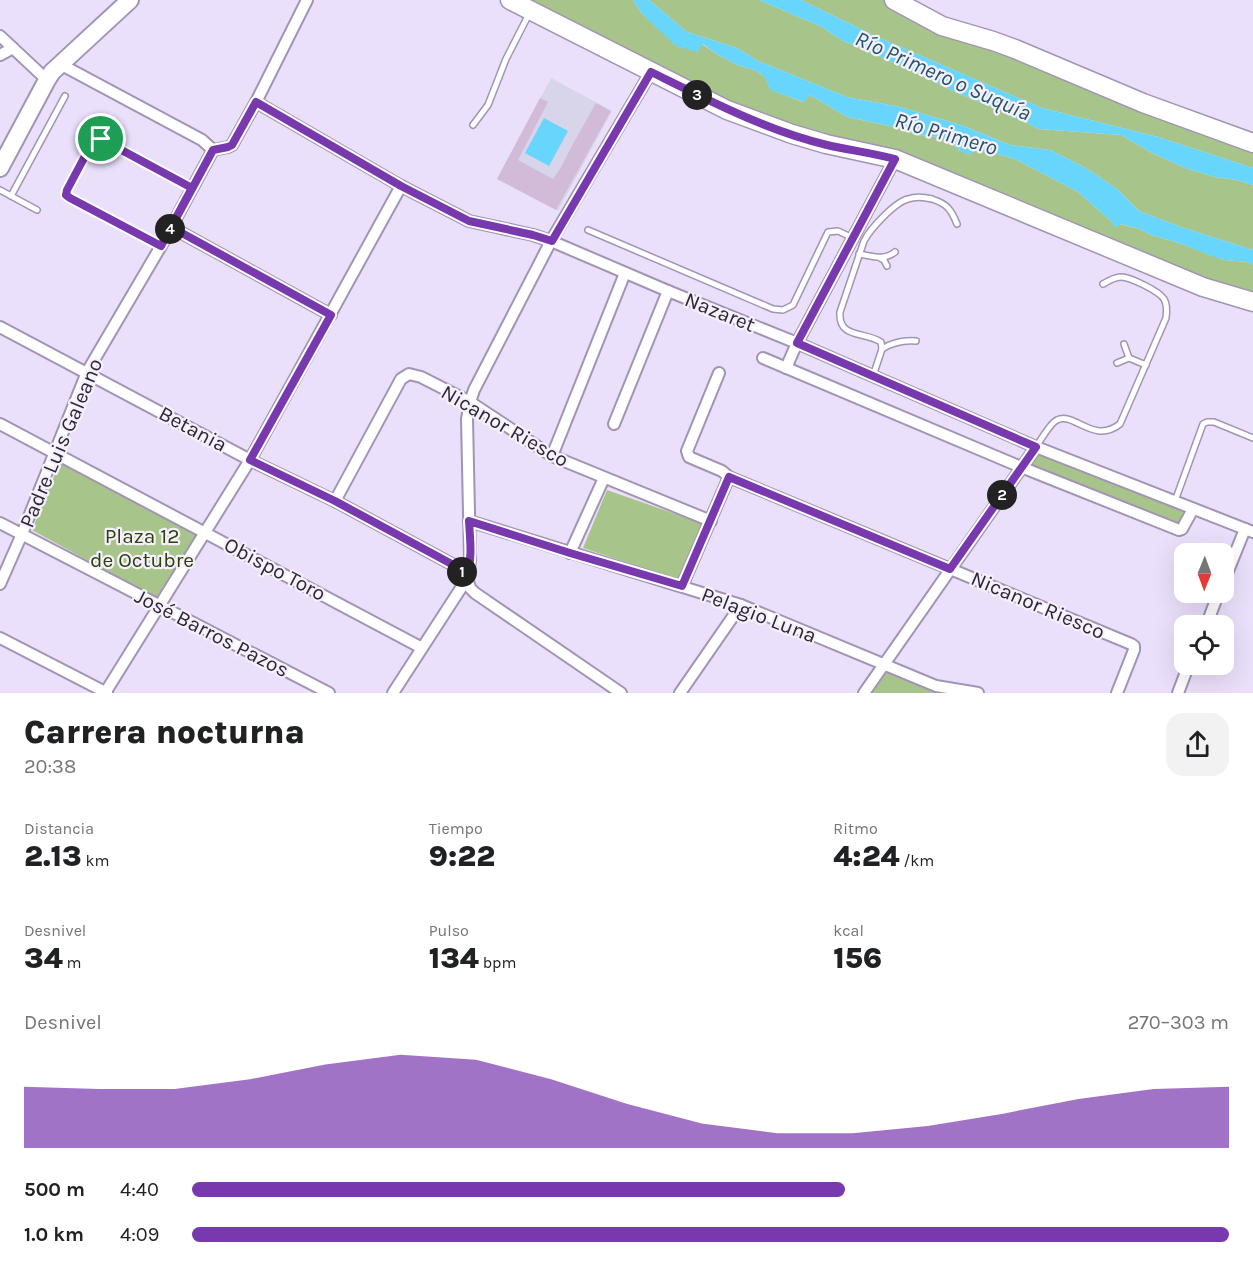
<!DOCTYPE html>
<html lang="es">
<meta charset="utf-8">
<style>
body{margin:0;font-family:Karla,sans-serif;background:#f2f2f2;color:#202124;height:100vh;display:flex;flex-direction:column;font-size:22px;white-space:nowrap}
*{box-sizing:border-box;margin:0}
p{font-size:20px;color:#757577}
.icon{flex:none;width:33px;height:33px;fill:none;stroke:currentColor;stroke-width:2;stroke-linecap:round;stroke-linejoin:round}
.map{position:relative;height:693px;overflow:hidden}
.panel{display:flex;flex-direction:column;background:#fff;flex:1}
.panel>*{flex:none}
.needle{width:39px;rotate:181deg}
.fabs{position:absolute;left:1174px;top:543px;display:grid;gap:12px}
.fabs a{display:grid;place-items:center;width:60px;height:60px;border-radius:12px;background:#fff;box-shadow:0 6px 24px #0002;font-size:30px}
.pin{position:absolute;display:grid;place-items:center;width:51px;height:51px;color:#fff;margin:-26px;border:3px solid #fff;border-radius:50%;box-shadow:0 2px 6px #0007}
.km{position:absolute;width:30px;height:30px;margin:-15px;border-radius:50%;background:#222;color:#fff;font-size:16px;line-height:30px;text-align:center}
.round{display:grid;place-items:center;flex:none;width:63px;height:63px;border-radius:18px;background:#f2f2f2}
.overview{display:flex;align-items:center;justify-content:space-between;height:102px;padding:0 24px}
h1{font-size:33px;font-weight:800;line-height:45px}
.metrics{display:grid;grid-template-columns:repeat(3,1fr);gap:9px;height:102px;padding:6px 24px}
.metrics div{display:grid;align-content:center}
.metrics b{font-size:30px;font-weight:800}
.metrics small{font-size:16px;font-weight:400}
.metrics p{font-size:16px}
.chart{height:168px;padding:12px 24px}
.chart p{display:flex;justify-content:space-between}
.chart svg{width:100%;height:108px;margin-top:6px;fill:#7839af;opacity:.7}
ul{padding:0 24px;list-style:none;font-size:20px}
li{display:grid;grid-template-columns:96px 72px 1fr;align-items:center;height:45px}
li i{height:15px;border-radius:8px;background:#7839af}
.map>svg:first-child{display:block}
.education{fill:#d8d5eb}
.green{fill:#a7c58a}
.water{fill:#68d5fc}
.building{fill:#d2bbd8}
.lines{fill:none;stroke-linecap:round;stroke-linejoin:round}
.service-casing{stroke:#a294b4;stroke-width:8}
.minor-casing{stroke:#a294b4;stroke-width:14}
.secondary-casing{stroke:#a294b4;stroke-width:20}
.primary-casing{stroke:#a294b4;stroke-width:21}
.service{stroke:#fff;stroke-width:5}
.minor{stroke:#fff;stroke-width:10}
.secondary{stroke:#fff;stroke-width:16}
.primary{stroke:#fff;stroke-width:18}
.route-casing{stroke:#fff;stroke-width:12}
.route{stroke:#7839af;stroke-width:8}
.labels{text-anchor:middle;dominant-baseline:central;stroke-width:4.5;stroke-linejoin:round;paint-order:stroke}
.street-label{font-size:21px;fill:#2c2733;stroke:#f6f0fe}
.park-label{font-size:21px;fill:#2a4107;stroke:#f6f0fe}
.water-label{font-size:22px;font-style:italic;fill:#255364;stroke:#f6f0fe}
</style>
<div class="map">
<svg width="1253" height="693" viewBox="0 0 1253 693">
<rect width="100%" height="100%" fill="#ebe0fb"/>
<polygon class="education" points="551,78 612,111 558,211 497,179"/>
<g class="green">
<polygon points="510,0 633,0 643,15 702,44 715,53 737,65 755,70 765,77 771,90 803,102 810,95 847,117 899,128 919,135 940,137 951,143 960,151 976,148 1015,159 1078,192 1112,222 1140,229 1151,235 1179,243 1224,260 1247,262 1253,265 1253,302 907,163 792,134"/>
<polygon points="649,0 759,0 822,27 841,40 913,71 955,92 1000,110 1039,129 1121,135 1152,153 1185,168 1215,177 1237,180 1253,185 1253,250 1181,227 1139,211 1116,188 1084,167 1050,150 1010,145 961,125 900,107 847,97 758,61 737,48 687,32"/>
<polygon points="801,0 894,0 1253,143 1253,168 1158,137 1042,108 873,35"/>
<polygon points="1038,453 1187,512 1183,523 1177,526 1030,465"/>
<polygon points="60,462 196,535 156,598 32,530"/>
<polygon points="607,490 704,524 680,580 583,548"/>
<polygon points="892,671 929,690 940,693 872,693 887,672"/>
</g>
<g class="water">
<polygon points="633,0 649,0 687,32 737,48 758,61 847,97 900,107 961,125 1010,145 1050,150 1084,167 1116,188 1139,211 1181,227 1253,250 1253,265 1247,262 1224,260 1209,255 1179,243 1151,235 1140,229 1121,224 1114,228 1112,222 1078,192 1015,159 976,148 970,155 960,151 951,143 940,137 919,135 899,128 847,117 810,95 804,102 770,90 765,77 755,70 737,65 715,53 703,44 697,52 676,46 643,15"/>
<polygon points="759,0 801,0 873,35 1042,108 1158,137 1253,168 1253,185 1237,180 1215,177 1185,168 1152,153 1121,135 1039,129 1000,110 955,92 913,71 841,40 822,27"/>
<polygon points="544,118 568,131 549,166 525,153"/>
</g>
<polygon class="building" points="540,98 548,102 518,160 553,179 560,169 574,142 596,103 611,111 556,210 497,179"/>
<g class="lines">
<g class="service-casing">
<g id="service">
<polyline points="473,125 488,105 506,59 529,14"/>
<polyline points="0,190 37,210"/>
<polyline points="11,196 65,96"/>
<polyline points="588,230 773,309 783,310 793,305 828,232 838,231 853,238"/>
<polyline points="161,246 70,198 66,195 67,190 93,141 95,138 101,139 192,187"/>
<path d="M859,254C872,256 884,261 895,252"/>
<polyline points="880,258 884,260 887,266"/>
<polyline points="1124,344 1129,358"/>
<path d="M882,349C893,342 903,340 916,341"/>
<polyline points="1117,363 1129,358 1146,365"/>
<path d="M873,376L882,349L881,342C864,331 838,339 840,312L864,241C870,229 895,202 908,199C916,196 924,197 932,199C938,201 944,203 948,208C952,212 955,219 957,224"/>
<path d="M1036,447C1041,440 1050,423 1057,420C1074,411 1093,445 1120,424L1166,318C1167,311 1167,304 1164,299C1159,291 1130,277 1121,277C1115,277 1108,281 1103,284"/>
<polyline points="1175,501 1203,424 1207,422 1214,422 1253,438"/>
</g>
</g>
<g class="minor-casing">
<g id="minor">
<polyline points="0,36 47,80"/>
<polyline points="0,55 13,48"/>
<polyline points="60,64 202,140 213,150"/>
<polyline points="256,102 401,186 469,221 533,235 551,241 668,291 797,343 1036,447 1253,532"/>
<polyline points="213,150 228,147 232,145 256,102 307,0"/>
<polyline points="171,227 331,315"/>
<polyline points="0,327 250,460 335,501 459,568 467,578 470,588 475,593 621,693"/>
<polyline points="763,358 1021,467 1179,530 1182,529 1193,509"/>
<polyline points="786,368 797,343 895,159"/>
<polyline points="719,373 687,451 689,457 722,471 729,477 1131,644 1134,646 1134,650 1117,693"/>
<polyline points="0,424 422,648"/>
<polyline points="614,424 668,291"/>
<polyline points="552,456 625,273"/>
<polyline points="335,501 401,379 409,374 421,377 470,402 552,456 711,521"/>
<polyline points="469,521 741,605 936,686 978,693"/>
<polyline points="0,523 329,693"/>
<polyline points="570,553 604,478"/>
<polyline points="1224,581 1245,529"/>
<polyline points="0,584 22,534 87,372 161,246 213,150"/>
<polyline points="682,586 729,477"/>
<polyline points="1206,626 1219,592"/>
<polyline points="0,638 107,693"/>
<polyline points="105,693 250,460 401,186"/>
<polyline points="393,693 461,588 469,570 470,559 467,419 470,402 474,390 551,241 651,72"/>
<polyline points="680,693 741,605"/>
<polyline points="864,693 1036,447"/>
<polyline points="1178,693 1189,664"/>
</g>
</g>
<g class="secondary-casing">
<polyline id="secondary" points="0,168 47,80 52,72 130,0"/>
</g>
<g class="primary-casing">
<g id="primary">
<polyline points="510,0 727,110 792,134 826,144 895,159 1203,287 1253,302"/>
<polyline points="894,0 942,26 993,41 1015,49 1143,103 1253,143"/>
</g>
</g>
<use href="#service" class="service"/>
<use href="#minor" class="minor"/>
<use href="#secondary" class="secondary"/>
<use href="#primary" class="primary"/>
</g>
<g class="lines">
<g class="route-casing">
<path id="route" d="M101,139L192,188L171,227L331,315L250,460L335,501L459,568L466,578C473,560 470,539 469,521L570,553L682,586L729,477L950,569L1036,447L797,343L895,159C872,153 849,150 827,145C765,130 708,100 651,72L552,241L533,235L469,221L401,186L256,102L232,145L228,147L213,150L161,246L70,198L66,195L67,190L93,141L95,138L101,139"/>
</g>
<use href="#route" class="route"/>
</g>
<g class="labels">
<g class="street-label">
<text transform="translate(720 312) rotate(22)">Nazaret</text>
<text transform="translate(505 426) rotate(30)">Nicanor Riesco</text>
<text transform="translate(193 429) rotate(28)">Betania</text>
<text transform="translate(61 443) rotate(-67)">Padre Luis Galeano</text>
<text transform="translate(275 569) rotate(28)">Obispo Toro</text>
<text transform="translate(1038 605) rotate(23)">Nicanor Riesco</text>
<text transform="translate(759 615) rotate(21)">Pelagio Luna</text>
<text transform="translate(212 633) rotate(27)">José Barros Pazos</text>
</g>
<g class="park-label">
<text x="142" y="536">Plaza 12<tspan x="142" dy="24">de Octubre</tspan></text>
</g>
<g class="water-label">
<text transform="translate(943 76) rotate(24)">Río Primero o Suquía</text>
<text transform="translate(946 134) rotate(16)">Río Primero</text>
</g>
</g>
</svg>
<div class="fabs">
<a><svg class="needle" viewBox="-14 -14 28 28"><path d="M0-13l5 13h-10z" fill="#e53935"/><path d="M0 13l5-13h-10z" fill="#757577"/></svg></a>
<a><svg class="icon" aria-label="locate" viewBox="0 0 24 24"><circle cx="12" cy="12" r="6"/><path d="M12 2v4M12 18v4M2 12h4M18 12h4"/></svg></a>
</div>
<div class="pin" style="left:101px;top:139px;background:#1e9e55"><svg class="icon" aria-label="arrive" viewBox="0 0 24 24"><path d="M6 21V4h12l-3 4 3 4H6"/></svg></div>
<b class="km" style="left:462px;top:572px">1</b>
<b class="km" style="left:1002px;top:495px">2</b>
<b class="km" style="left:697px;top:95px">3</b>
<b class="km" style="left:170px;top:229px">4</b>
</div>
<section class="panel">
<div class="overview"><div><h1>Carrera nocturna</h1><p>20:38</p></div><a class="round"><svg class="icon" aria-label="share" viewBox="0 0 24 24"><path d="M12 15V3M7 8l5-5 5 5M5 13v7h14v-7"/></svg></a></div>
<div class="metrics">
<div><p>Distancia</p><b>2.13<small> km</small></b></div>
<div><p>Tiempo</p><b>9:22</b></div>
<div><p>Ritmo</p><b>4:24<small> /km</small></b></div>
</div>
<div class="metrics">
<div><p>Desnivel</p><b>34<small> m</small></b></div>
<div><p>Pulso</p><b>134<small> bpm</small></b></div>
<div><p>kcal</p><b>156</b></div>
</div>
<div class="chart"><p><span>Desnivel</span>270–303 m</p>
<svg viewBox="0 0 160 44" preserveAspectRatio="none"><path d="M0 44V19L10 20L20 20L30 16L40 10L50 6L60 8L70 16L80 26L90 34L100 38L110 38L120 35L130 30L140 24L150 20L160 19V44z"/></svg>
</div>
<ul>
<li><b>500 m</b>4:40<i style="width:63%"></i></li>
<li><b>1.0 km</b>4:09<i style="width:100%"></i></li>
</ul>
</section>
